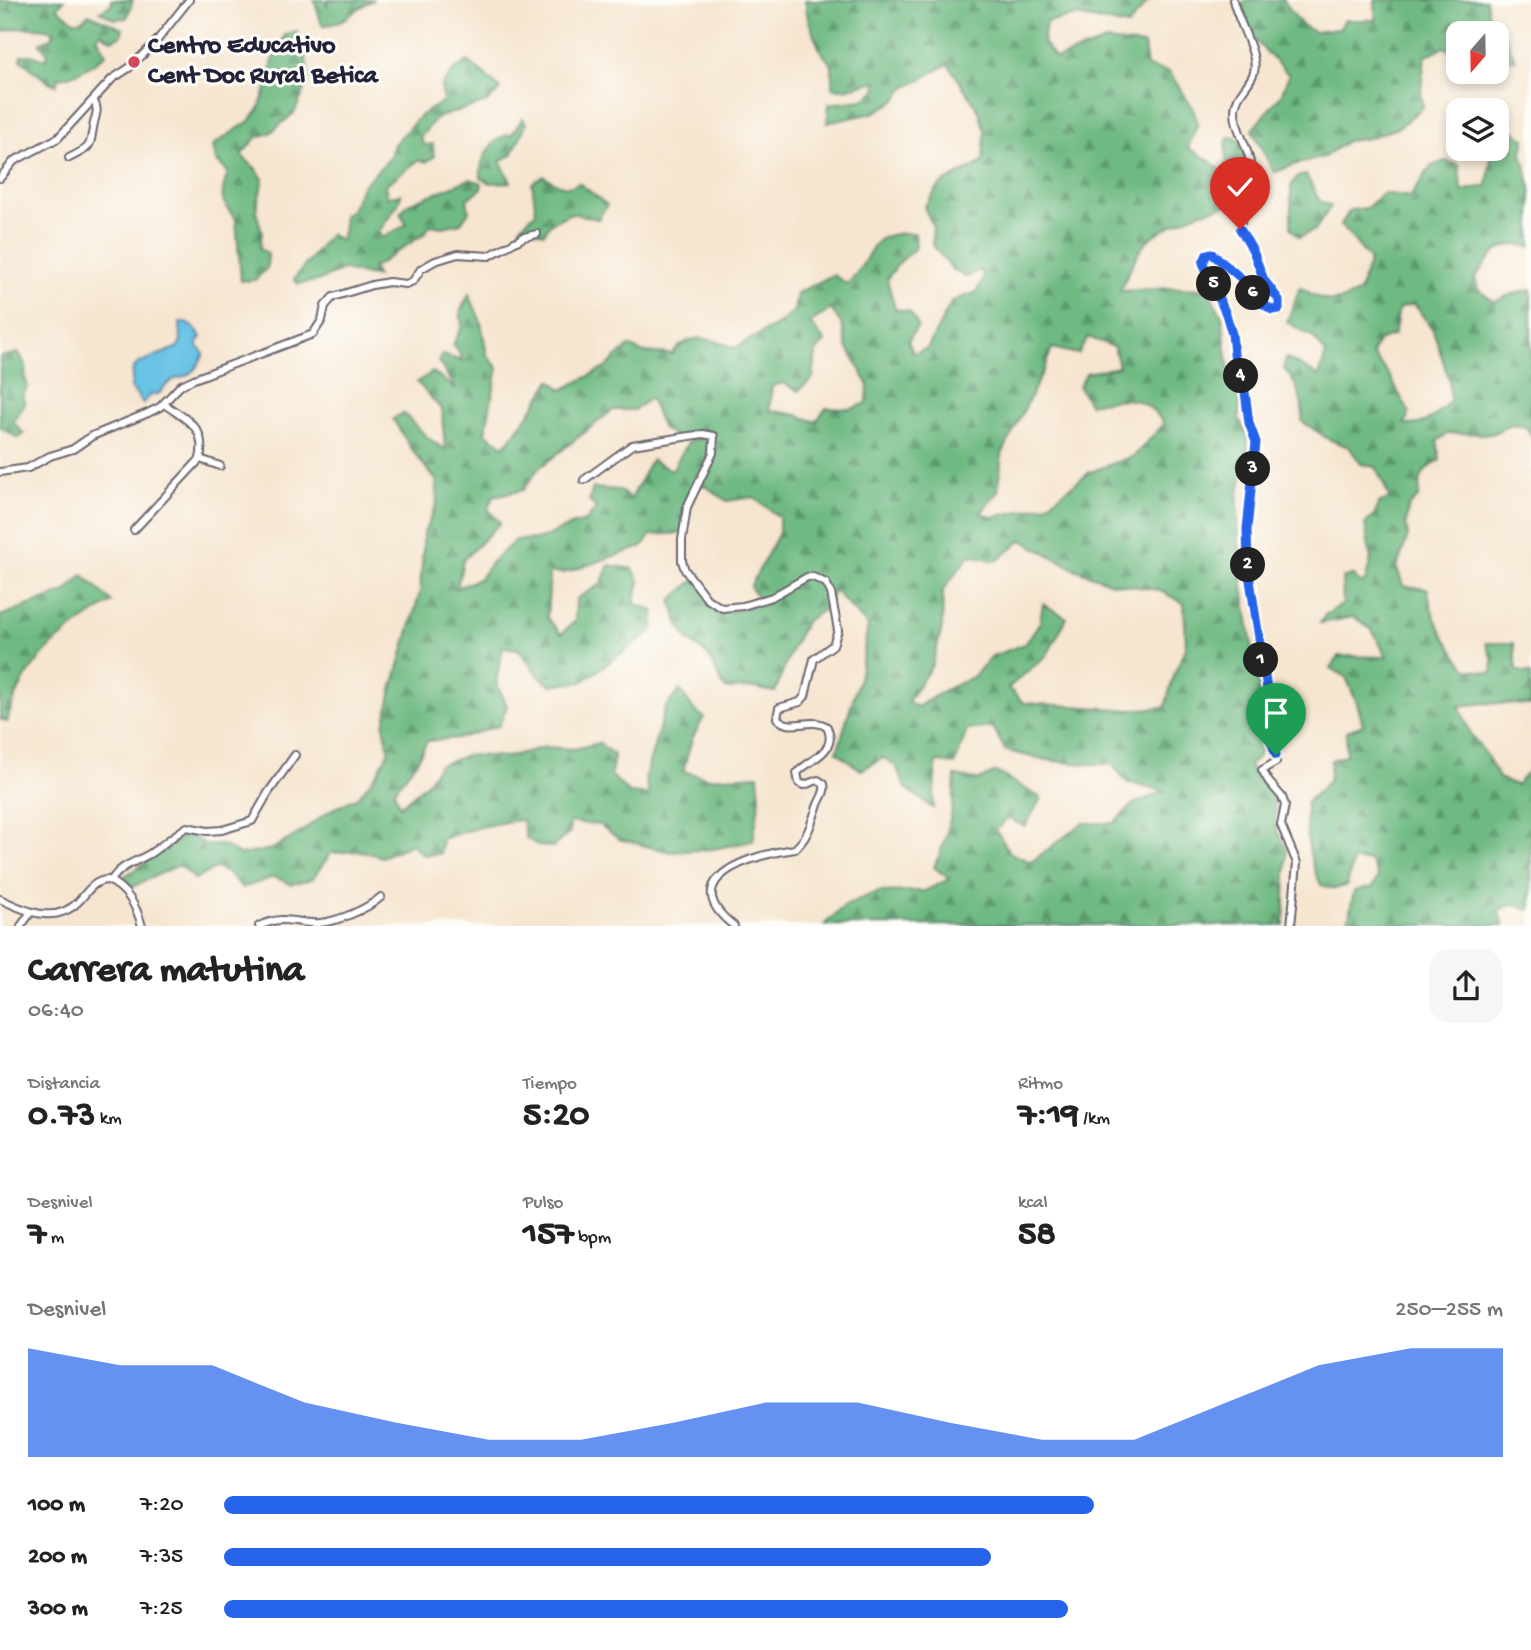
<!DOCTYPE html>
<html lang="es">
<meta charset="utf-8">
<style>
body{margin:0;font-family:"Gochi Hand",sans-serif;background:#f6f6f6;color:#222;height:100vh;display:flex;flex-direction:column;font-size:26px;white-space:nowrap}
*{box-sizing:border-box;margin:0}
p{font-size:23px;color:#767676}
.icon{flex:none;width:38px;height:38px;fill:none;stroke:currentColor;stroke-width:2;stroke-linecap:round;stroke-linejoin:round}
.map{position:relative;height:926px;overflow:hidden}
.sheet{display:flex;flex-direction:column;background:#fff;flex:1}
.sheet>*{flex:none}
.needle{width:46px;rotate:200deg}
.fabs{position:absolute;left:1446px;top:21px;display:grid;gap:14px}
.fabs a{display:grid;place-items:center;width:63px;height:63px;border-radius:14px;background:#fff;box-shadow:0 4px 10px #0003;font-size:35px}
.pin{position:absolute;display:grid;place-items:center;width:60px;height:60px;color:#fff;margin:-72px -30px;border-radius:50% 50% 50% 0;rotate:-45deg;box-shadow:0 0 7px #0007}
.pin .icon{rotate:45deg}
.km{position:absolute;width:35px;height:35px;margin:-18px;border-radius:50%;background:#222;color:#fff;font-size:19px;line-height:35px;text-align:center}
.round{display:grid;place-items:center;flex:none;width:74px;height:74px;border-radius:21px;background:#f6f6f6}
.headline{display:flex;align-items:center;justify-content:space-between;height:119px;padding:0 28px}
h1{font-size:38px;font-weight:700;line-height:52px}
.stats{display:grid;grid-template-columns:repeat(3,1fr);gap:10px;height:119px;padding:7px 28px}
.stats div{display:grid;align-content:center}
.stats b{font-size:35px;font-weight:700}
.stats small{font-size:19px;font-weight:400}
.stats p{font-size:19px}
.chart{height:196px;padding:14px 28px}
.chart p{display:flex;justify-content:space-between}
.chart svg{width:100%;height:126px;margin-top:7px;fill:#2563eb;opacity:.7}
ul{padding:0 28px;list-style:none;font-size:23px}
li{display:grid;grid-template-columns:112px 84px 1fr;align-items:center;height:52px}
li i{height:18px;border-radius:9px;background:#2563eb}
.map>svg:first-child{display:block}
.forest{fill:url(#forest-firs);stroke:#486e5e;stroke-width:2;fill-rule:evenodd}
.water{fill:#67c3e5;stroke:#447290;stroke-width:2}
.lines{fill:none;stroke-linecap:round;stroke-linejoin:round}
.street-casing{stroke:#6c666f;stroke-width:10}
.street{stroke:#fff;stroke-width:6}
.route-casing{stroke:#fff;stroke-width:14}
.route{stroke:#2563eb;stroke-width:9}
.poi-dot{fill:#d1495b;stroke:#fdfcf7;stroke-width:2.5}
.labels{text-anchor:middle;dominant-baseline:central;stroke-width:6;stroke-linejoin:round;paint-order:stroke}
.poi-label{font-size:26px;font-weight:bold;fill:#22223b;stroke:#fdfcf7;text-anchor:start}
</style>
<div class="map">
<svg width="1531" height="926" viewBox="0 0 1531 926">
<defs>
<pattern id="forest-firs" width="22" height="20" patternUnits="userSpaceOnUse" patternTransform="scale(1.75)"><rect width="22" height="20" fill="#6eba82"/><path d="M5 1l3.5 6h-7zM16 11l3.5 6h-7z" fill="#5a976c"/></pattern>
</defs>
<rect width="100%" height="100%" fill="#fdfcf7"/>
<filter id="ink" filterUnits="userSpaceOnUse"><feTurbulence type="fractalNoise" baseFrequency=".0143" numOctaves="2"/><feDisplacementMap in="SourceGraphic" scale="14" xChannelSelector="R" yChannelSelector="G"/><feConvolveMatrix kernelMatrix="1 2 1 2 8 2 1 2 1" color-interpolation-filters="sRGB"/></filter>
<filter id="wash" filterUnits="userSpaceOnUse"><feTurbulence type="fractalNoise" baseFrequency=".00686" numOctaves="4" result="noise"/><feDisplacementMap in="SourceGraphic" scale="28" xChannelSelector="R" yChannelSelector="G"/><feGaussianBlur stdDeviation="1.57" result="paint"/><feColorMatrix in="noise" values="0 0 0 0 0 0 0 0 0 0 0 0 0 0 0 0 0 1.4 0 .05"/><feComposite in="paint" operator="in"/></filter>
<g filter="url(#wash)">
<rect width="100%" height="100%" fill="#f6e5cf"/>
<g class="forest">
<path d="M0,0H64L57,8L74,21H81L89,14L123,29L121,36L111,40L101,33L97,37L106,54C92,66 75,76 58,78L57,85C45,83 33,68 21,61V55H31L45,60L48,53L39,43L51,38L55,31C36,26 19,27 0,32Z"/>
<polygon points="111,0 133,0 127,18 113,19 100,11 112,4"/>
<path d="M314,0H324L327,5L328,0H374C354,7 345,26 322,25Z"/>
<path d="M805,0H1149L1128,26L1077,16L1046,22L1043,42L1056,59L1106,41L1144,45L1147,67L1169,72L1192,107L1198,123L1188,148L1206,158L1227,175C1229,163 1223,149 1228,137L1237,138L1246,157L1240,193L1227,206C1206,208 1155,229 1143,246C1133,259 1127,277 1120,291L1169,288L1207,289L1222,316L1228,365L1239,396V419L1248,436L1247,456L1238,496V526L1242,580L1257,679L1263,699L1262,747L1258,757L1249,765L1261,783L1273,794L1277,831L1287,849L1284,925H824L845,905L877,892L925,891L949,879L934,867C948,838 954,808 955,776L979,780L996,772L1041,798L1025,827L1008,818L996,830L1010,853L1031,862L1083,823H1114L1133,804L1164,791L1127,782L1112,764C1075,765 1041,761 1005,750L993,727L967,730L955,764L936,762L933,808L906,788L895,765L883,758L861,770L837,752L859,679L868,626L834,590L829,606L806,621L792,648L775,692L754,688L725,689L708,655L688,640L678,623L671,600L700,575L711,601V608C729,614 744,609 760,601L750,587L779,533V517L754,497L727,501L704,485L693,486L686,505L682,533L651,535L642,547L564,573L550,572L547,618L561,634L575,621L576,599L601,584L609,565L633,569L640,582L634,603L654,611L653,630L582,682L550,685L539,676L518,649L503,647L496,682L507,706L499,726L459,738L427,741L417,761L394,791L400,806L428,782L439,765L468,755L507,757L545,747L574,749L599,743L614,755L611,775L629,793L649,795L645,778L665,708L680,690L695,711L704,717L692,739L683,771L708,778L758,775L760,797L753,841L713,849L670,852L619,839L600,825L570,822V832L553,847L539,846L526,838L522,820C496,822 467,830 442,839L440,854L423,855L412,844L382,857L362,851L331,853L312,879L291,884L274,877L242,888L228,873L216,868L195,879L179,865L130,888L122,878L188,834L206,845H223L240,855L272,849L298,834L329,811L358,797L377,774L389,751L384,725L392,690L420,592L424,533L437,503L436,480L414,453L393,419L403,413L427,437L445,450L442,410L417,382L433,372L456,389L438,361L442,355L462,361L460,354L453,345L462,326L460,312L469,294L481,322L487,355L498,368L485,433L504,446L521,426L551,380L562,390L605,368L629,346L641,352L672,354C691,331 712,338 735,348L781,322L794,311L797,293L833,275L847,284C878,256 862,231 915,233L916,247L899,263L887,279L895,309L910,312L918,326L908,341L913,353L927,349L952,301L975,293L984,279L981,270L966,277L952,269L932,244L933,226L924,207L941,184L983,162L985,132L979,111L948,64L904,89L895,101L873,113L827,123L829,104L863,100L876,90L877,81L844,89L832,88V66L820,50L808,19ZM831,309L842,325L847,347L868,384L867,403L851,409L826,408L816,422L797,415L769,410L772,386L783,383L798,391L813,378L816,352L825,341L810,323ZM1088,337L1114,347L1119,367L1086,373L1079,387L1089,404C1122,398 1143,392 1164,424L1134,456L1090,472L1047,505L992,517L981,513L998,491L1002,454L1044,369L1052,348L1078,354ZM650,398L663,429L677,437H705L689,441L672,470L651,460L631,499L619,490L593,488L589,501L596,508L586,521L574,524L540,539L516,540L492,562L480,578L457,588L463,560L500,523L488,509L493,496L523,490L538,469L613,410H634ZM1022,540L1077,570L1112,583L1158,590L1184,603L1186,648L1174,674L1165,707L1132,710L1024,703L1008,688L1047,655L1067,618L1043,604L1040,622L1025,644L992,656L973,677L943,691L917,707L908,701L932,665L942,628L943,590L970,555L997,561Z"/>
<polygon points="1247,0 1283,0 1301,24 1314,32 1338,29 1345,20 1375,20 1375,0 1486,0 1491,29 1505,37 1515,60 1496,58 1496,33 1458,33 1458,55 1444,47 1425,56 1421,90 1423,107 1399,127 1369,138 1347,141 1324,157 1293,165 1274,173 1252,130 1281,95 1289,75 1254,39 1241,3"/>
<path d="M296,31L303,40L309,77L302,96L294,113L270,133L256,138L241,155L256,169L263,179L256,211L262,232L260,248L268,254L267,268L255,280L241,281L236,219C219,201 220,195 228,172L216,161L213,145L248,122L258,111L269,81L273,60L285,35Z"/>
<polygon points="468,61 501,89 487,102 436,118 420,138 424,145 433,144 434,157 426,162 419,160 385,185 387,197 401,194 398,204 378,233 384,237 407,224 400,213 408,204 470,179 482,183 481,189 467,199 469,211 461,223 442,227 430,225 424,234 373,268 377,277 343,270 317,281 298,284 294,279 330,234 341,241 344,227 343,216 351,211 362,186 389,159 394,144 421,115 444,101 441,87 454,70"/>
<path d="M523,118L526,124L512,155L500,161L511,182L491,183L481,178C479,158 492,137 512,134Z"/>
<path d="M1496,119L1525,139L1522,153L1531,188V247C1499,239 1492,255 1475,278L1478,289L1494,302L1509,295L1531,290V435L1526,427L1511,424L1492,434L1449,433L1437,441L1440,460C1423,469 1419,476 1419,496L1408,508L1406,524L1408,536L1397,567L1403,586L1428,589C1430,619 1449,646 1467,669L1492,673L1493,660L1486,643H1514L1516,670L1531,674V705L1487,703L1459,706L1471,734L1486,754L1499,778L1516,785L1531,769V908L1528,910L1514,904L1498,910L1504,925H1351L1348,922L1354,891L1373,887L1378,876L1370,861H1353L1347,885L1335,889L1321,885C1307,857 1306,834 1306,803L1329,781L1331,760L1346,755L1347,731L1363,725L1357,703L1346,677L1331,668L1339,656L1387,657L1372,630L1354,617L1320,623L1325,615L1343,604L1342,578L1352,575L1360,583L1365,582L1371,559L1365,524L1375,514L1379,503L1390,498L1376,467L1361,464L1349,447L1328,439L1302,421C1304,403 1297,382 1284,369L1286,358L1319,376L1326,353L1313,337L1287,322L1300,287C1325,302 1332,307 1359,292L1370,260L1341,225L1350,210L1367,208L1383,193L1410,197L1431,166L1446,161L1459,165L1461,191L1487,186L1492,149H1496ZM1414,304L1433,330L1449,379L1450,400C1439,414 1424,428 1405,424L1409,412L1389,375L1372,354L1378,341L1394,335L1399,308Z"/>
<polygon points="1306,175 1320,201 1331,206 1315,230 1299,237 1291,228 1291,186 1297,177"/>
<path d="M544,176C556,184 565,191 579,183L607,205L598,219L571,213L551,223L544,233L520,227L536,212L532,183Z"/>
<polygon points="19,353 26,367 25,378 28,386 23,395 25,404 13,422 24,434 18,438 0,427 0,357"/>
<path d="M83,575L112,602C61,633 22,663 7,722L0,719V616L65,592Z"/>
</g>
<path class="water" d="M180,322C190,322 196,329 201,337L198,341V346L204,354C201,359 198,366 194,370C180,384 175,371 160,393L151,395L143,403L131,388L133,368L139,363L178,347L181,340Z"/>
</g>
<g filter="url(#ink)">
<g class="lines">
<g class="street-casing">
<g id="street">
<path d="M1233,0C1237,20 1259,55 1254,72C1250,86 1235,94 1235,111C1235,130 1248,145 1250,163L1240,229L1253,251L1264,280L1279,300V309L1272,310L1259,301L1242,279L1211,253L1207,254L1203,263L1226,314L1232,334L1235,364L1244,384L1249,423L1256,442L1247,529L1248,568L1276,762L1262,770L1269,782L1282,797L1285,805L1281,825L1297,863L1291,926"/>
<path d="M69,158C94,146 89,147 94,123C96,113 99,111 94,101"/>
<polyline points="0,178 14,161 58,138 112,79 129,68 155,43 189,0"/>
<polyline points="200,459 220,466"/>
<polyline points="0,472 28,468 50,456 73,449 92,436 148,413 160,407 181,385 194,379 313,334 322,320 325,306 333,297 372,285 389,282 406,284 413,281 421,269 435,261 458,254 489,256 524,237 537,234"/>
<path d="M584,480L632,445L703,434L714,436L713,453L687,507L682,540V561L685,570L707,599L722,608L743,606L772,597L807,577H813L826,583L831,593L838,630L833,645L814,659L805,696L800,702L779,708L777,718C791,733 810,716 827,727C839,752 809,759 797,773L799,783L804,785L818,780L824,784C826,793 820,798 817,807C811,823 809,836 795,849C755,854 672,878 734,926"/>
<path d="M134,530L200,459C207,427 187,420 164,404"/>
<path d="M111,881C121,864 135,863 151,853C163,845 174,835 187,827L207,831L222,830L252,821L268,793L295,755"/>
<path d="M0,899C25,911 55,925 78,902C87,893 93,880 108,880C127,889 136,905 142,926"/>
<polyline points="21,926 31,912"/>
<path d="M259,926C287,913 296,925 320,923C339,921 367,909 381,897"/>
</g>
</g>
<use href="#street" class="street"/>
</g>
</g>
<g class="lines" filter="url(#ink)">
<g class="route-casing">
<polyline id="route" points="1240,229 1253,251 1264,280 1279,300 1279,309 1272,310 1259,301 1242,279 1211,253 1207,254 1203,263 1226,314 1232,334 1235,363 1244,384 1249,423 1256,442 1247,529 1248,568 1269,701 1271,741 1276,755"/>
</g>
<use href="#route" class="route"/>
</g>
<circle class="poi-dot" cx="134" cy="62" r="7"/>
<g class="labels">
<g class="poi-label">
<text x="148" y="47">Centro Educativo<tspan x="148" dy="30">Cent Doc Rural Betica</tspan></text>
</g>
</g>
</svg>
<div class="fabs">
<a><svg class="needle" viewBox="-14 -14 28 28"><path d="M0-13l5 13h-10z" fill="#e53935"/><path d="M0 13l5-13h-10z" fill="#767676"/></svg></a>
<a><svg class="icon" aria-label="layers" viewBox="0 0 24 24"><path d="M12 4l9 5-9 5-9-5zM3 14l9 5 9-5"/></svg></a>
</div>
<div class="pin" style="left:1276px;top:755px;background:#1e9e55"><svg class="icon" aria-label="arrive" viewBox="0 0 24 24"><path d="M6 21V4h12l-3 4 3 4H6"/></svg></div>
<div class="pin" style="left:1240px;top:229px;background:#d93025"><svg class="icon" aria-label="check" viewBox="0 0 24 24"><path d="M5 12l5 5 9-10"/></svg></div>
<b class="km" style="left:1261px;top:660px">1</b>
<b class="km" style="left:1248px;top:565px">2</b>
<b class="km" style="left:1253px;top:469px">3</b>
<b class="km" style="left:1241px;top:376px">4</b>
<b class="km" style="left:1214px;top:284px">5</b>
<b class="km" style="left:1253px;top:293px">6</b>
</div>
<section class="sheet">
<div class="headline"><div><h1>Carrera matutina</h1><p>06:40</p></div><a class="round"><svg class="icon" aria-label="share" viewBox="0 0 24 24"><path d="M12 15V3M7 8l5-5 5 5M5 13v7h14v-7"/></svg></a></div>
<div class="stats">
<div><p>Distancia</p><b>0.73<small> km</small></b></div>
<div><p>Tiempo</p><b>5:20</b></div>
<div><p>Ritmo</p><b>7:19<small> /km</small></b></div>
</div>
<div class="stats">
<div><p>Desnivel</p><b>7<small> m</small></b></div>
<div><p>Pulso</p><b>157<small> bpm</small></b></div>
<div><p>kcal</p><b>58</b></div>
</div>
<div class="chart"><p><span>Desnivel</span>250–255 m</p>
<svg viewBox="0 0 160 44" preserveAspectRatio="none"><path d="M0 44V6L10 12L20 12L30 25L40 32L50 38L60 38L70 32L80 25L90 25L100 32L110 38L120 38L130 25L140 12L150 6L160 6V44z"/></svg>
</div>
<ul>
<li><b>100 m</b>7:20<i style="width:68%"></i></li>
<li><b>200 m</b>7:35<i style="width:60%"></i></li>
<li><b>300 m</b>7:25<i style="width:66%"></i></li>
</ul>
</section>
